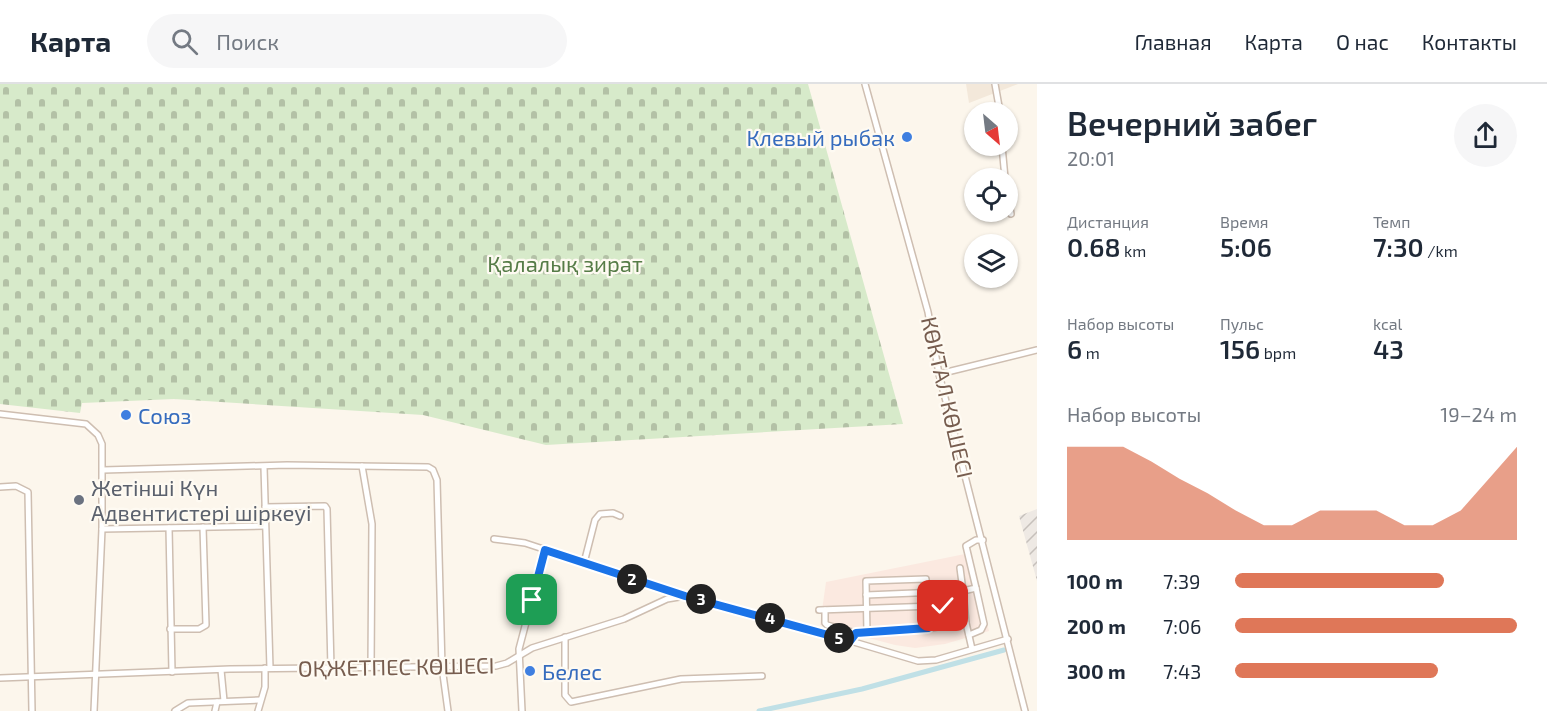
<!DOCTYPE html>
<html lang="ru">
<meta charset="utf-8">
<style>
body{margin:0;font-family:"Exo 2",sans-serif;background:#f6f6f7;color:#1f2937;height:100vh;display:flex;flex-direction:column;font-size:22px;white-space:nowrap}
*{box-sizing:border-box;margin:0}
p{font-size:20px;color:#747a83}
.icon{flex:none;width:33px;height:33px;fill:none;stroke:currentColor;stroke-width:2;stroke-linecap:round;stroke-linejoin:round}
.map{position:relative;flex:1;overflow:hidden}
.panel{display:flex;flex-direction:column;background:#fff;width:510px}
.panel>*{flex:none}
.needle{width:39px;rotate:152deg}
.buttons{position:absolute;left:964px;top:18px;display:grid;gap:12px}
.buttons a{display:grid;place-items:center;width:54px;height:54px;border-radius:50%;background:#fff;box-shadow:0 2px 4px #0004;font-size:30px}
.pin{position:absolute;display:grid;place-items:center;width:51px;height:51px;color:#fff;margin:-26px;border-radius:12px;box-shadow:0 3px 9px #0006}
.km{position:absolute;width:30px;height:30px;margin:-15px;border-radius:50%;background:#222;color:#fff;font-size:16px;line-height:30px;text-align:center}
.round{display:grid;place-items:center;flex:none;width:63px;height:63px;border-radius:32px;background:#f6f6f7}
.overview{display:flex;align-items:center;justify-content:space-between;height:102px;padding:0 30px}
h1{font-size:33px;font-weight:600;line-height:45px}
.stats{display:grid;grid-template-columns:repeat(3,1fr);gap:9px;height:102px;padding:6px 30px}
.stats div{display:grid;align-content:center}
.stats b{font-size:26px;font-weight:600}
.stats small{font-size:16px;font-weight:400}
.stats p{font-size:16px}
.chart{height:168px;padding:12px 30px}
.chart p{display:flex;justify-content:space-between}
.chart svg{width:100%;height:108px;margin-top:6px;fill:#df7758;opacity:.7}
ul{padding:0 30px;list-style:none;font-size:20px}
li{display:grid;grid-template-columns:96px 72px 1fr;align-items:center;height:45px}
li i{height:15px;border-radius:8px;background:#df7758}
header{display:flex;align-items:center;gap:36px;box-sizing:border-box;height:84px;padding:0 30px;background:#fff;border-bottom:2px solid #e0e1e3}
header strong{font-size:28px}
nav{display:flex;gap:33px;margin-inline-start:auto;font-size:21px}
.search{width:420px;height:54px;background:#f6f6f7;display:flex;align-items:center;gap:15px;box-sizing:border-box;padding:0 21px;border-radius:33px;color:#747a83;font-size:22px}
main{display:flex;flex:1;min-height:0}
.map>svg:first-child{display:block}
.residential{fill:#f3e8da}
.commercial{fill:#fbe9e0}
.industrial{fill:url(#industrial-furrows)}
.cemetery{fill:url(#cemetery-stones)}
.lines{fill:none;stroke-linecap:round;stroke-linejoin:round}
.canal{stroke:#c0e0e6;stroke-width:5}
.minor-casing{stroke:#cebeb1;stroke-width:8}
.minor{stroke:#fff;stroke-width:5}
.route-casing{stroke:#fff;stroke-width:12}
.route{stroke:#1a73e8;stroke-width:8}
.shop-dot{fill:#3f7fe0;stroke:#fefaf2;stroke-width:2}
.worship-dot{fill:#6b7280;stroke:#fefaf2;stroke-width:2}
.labels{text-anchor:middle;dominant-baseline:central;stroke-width:4.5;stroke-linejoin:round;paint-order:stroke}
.shop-label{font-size:22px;fill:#366cbe;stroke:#fefaf2;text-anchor:start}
.park-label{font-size:22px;fill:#567c47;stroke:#fefaf2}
.street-label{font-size:22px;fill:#775d4f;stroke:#fefaf2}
.worship-label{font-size:22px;fill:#5b616d;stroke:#fefaf2;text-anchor:start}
</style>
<header>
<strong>Карта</strong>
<div class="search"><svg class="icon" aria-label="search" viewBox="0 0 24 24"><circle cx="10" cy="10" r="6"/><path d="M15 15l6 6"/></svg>Поиск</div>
<nav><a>Главная</a><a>Карта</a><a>О нас</a><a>Контакты</a></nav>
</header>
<main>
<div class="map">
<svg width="1037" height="627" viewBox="0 0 1037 627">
<defs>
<pattern id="industrial-furrows" width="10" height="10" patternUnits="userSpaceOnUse" patternTransform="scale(1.5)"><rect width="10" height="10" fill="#eee9e4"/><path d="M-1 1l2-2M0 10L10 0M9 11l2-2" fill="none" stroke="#c6c0bb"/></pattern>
<pattern id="cemetery-stones" width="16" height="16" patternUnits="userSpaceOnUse" patternTransform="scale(1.5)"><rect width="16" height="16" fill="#d7eaca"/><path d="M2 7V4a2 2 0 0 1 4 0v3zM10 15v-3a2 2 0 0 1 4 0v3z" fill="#b3c1a6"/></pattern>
</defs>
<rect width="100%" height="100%" fill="#fcf6ec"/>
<polygon class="residential" points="966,0 1018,0 969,19"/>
<polygon class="commercial" points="970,469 989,547 945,560 915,564 895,561 820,541 826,498"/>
<polygon class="industrial" points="1037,425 1037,497 1019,432"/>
<polygon class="cemetery" points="0,0 808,0 903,340 546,361 423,331 174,315 82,319 80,329 0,320"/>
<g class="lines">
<polyline class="canal" points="759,627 862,605 1004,566"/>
<g class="minor-casing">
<g id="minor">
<polyline points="865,0 928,228 939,290 1025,627"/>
<polyline points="995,0 1000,28"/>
<polyline points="1002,62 1005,94"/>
<polyline points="1008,112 1011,130"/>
<polyline points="939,290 1037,266"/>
<polyline points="0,330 86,340 98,351 102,360 102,445 94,627"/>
<polyline points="362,382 372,440 371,582"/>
<polyline points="264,383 270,584"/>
<polyline points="103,386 287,381 428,383 433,386 437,396 442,583 448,627"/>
<polyline points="0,403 16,402 28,408 32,627"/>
<polyline points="265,423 325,422 327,425 331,584"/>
<polyline points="169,444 172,588"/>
<polyline points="102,445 265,442"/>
<polyline points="494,455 525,459 683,511"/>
<polyline points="584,479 595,436 600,430 613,429 620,432"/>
<polyline points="866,511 963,507 960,484"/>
<polyline points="819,526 964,521"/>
<polyline points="825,526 825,539 827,541 856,549"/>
<polyline points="966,539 972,565"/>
<polyline points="170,545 199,545 206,541 203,443"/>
<polyline points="867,549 866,497 926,495 928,544"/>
<polyline points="969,551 981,546 984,540 976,504"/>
<polyline points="565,553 565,611 571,618 681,595 762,592"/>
<polyline points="850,557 856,549 916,546 966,539 963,507 976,504 966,462 976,456 983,456"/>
<polyline points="221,586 224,617"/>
<polyline points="0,594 230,585 496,582 507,579 532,564 624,535 667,515 685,512 783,537 918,577 936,576 1008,555"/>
<polyline points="175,627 188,619 260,616"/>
<polyline points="215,627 217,618"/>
<polyline points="258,627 265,603 265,584"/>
<polyline points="522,627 519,565 545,466"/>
</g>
</g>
<use href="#minor" class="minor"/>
</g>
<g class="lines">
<g class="route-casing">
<polyline id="route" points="532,516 545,466 685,512 850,557 856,549 928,544 928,523 943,522"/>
</g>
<use href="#route" class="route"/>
</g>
<g class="shop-dot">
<circle cx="907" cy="53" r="6"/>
<circle cx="126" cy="331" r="6"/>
<circle cx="530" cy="587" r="6"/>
</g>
<circle class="worship-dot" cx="79" cy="416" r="6"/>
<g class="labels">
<g class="shop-label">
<text x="895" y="53" text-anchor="end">Клевый рыбак</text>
<text x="138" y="331">Союз</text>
<text x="542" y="587">Белес</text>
</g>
<g class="park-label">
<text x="565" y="179">Қалалық зират</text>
</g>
<g class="street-label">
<text transform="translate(948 313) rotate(77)">КӨКТАЛ КӨШЕСІ</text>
<text transform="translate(396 582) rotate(-1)">ОҚЖЕТПЕС КӨШЕСІ</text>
</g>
<g class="worship-label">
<text x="91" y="403">Жетінші Күн<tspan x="91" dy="25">Адвентистері шіркеуі</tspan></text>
</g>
</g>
</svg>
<div class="buttons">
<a><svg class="needle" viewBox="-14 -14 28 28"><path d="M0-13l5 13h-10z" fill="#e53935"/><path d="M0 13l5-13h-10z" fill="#747a83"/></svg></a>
<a><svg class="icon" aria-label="locate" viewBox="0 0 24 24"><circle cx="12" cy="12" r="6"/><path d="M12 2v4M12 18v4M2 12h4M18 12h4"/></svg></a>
<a><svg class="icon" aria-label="layers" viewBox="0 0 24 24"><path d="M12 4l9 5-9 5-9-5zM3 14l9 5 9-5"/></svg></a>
</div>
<div class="pin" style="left:532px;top:516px;background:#1e9e55"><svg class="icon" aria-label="arrive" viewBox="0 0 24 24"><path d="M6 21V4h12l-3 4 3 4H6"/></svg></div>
<div class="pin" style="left:943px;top:522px;background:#d93025"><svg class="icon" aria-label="check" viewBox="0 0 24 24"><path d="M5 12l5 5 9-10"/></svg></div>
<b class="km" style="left:632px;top:495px">2</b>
<b class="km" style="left:701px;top:515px">3</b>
<b class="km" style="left:770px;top:534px">4</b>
<b class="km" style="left:839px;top:554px">5</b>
</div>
<section class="panel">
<div class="overview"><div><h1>Вечерний забег</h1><p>20:01</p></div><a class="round"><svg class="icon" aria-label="share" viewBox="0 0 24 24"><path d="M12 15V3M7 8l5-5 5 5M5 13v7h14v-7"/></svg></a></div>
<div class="stats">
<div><p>Дистанция</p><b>0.68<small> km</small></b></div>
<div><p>Время</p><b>5:06</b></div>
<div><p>Темп</p><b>7:30<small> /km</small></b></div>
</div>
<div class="stats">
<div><p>Набор высоты</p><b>6<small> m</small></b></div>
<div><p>Пульс</p><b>156<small> bpm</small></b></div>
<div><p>kcal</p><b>43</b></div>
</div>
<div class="chart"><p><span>Набор высоты</span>19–24 m</p>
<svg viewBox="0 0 160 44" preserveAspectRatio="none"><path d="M0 44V6L10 6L20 6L30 12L40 19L50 25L60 32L70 38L80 38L90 32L100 32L110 32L120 38L130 38L140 32L150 19L160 6V44z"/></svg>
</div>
<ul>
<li><b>100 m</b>7:39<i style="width:74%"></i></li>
<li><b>200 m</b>7:06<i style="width:100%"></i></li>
<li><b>300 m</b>7:43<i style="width:72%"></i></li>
</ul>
</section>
</main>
